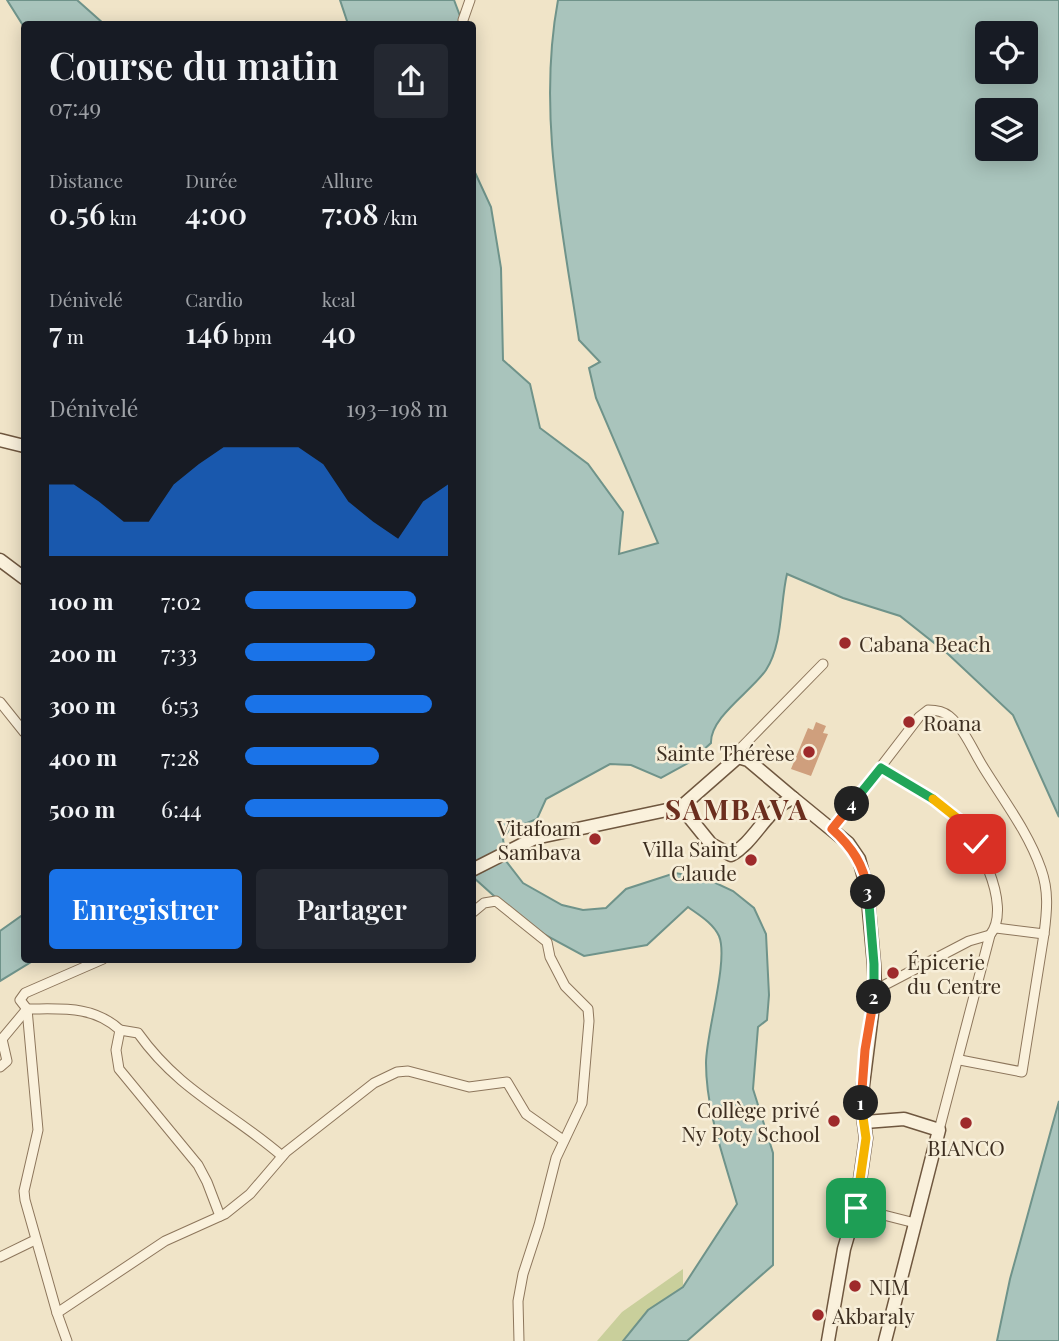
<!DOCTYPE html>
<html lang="fr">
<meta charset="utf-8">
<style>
body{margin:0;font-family:"Playfair Display",serif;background:#242831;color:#f1f3f6;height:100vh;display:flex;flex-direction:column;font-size:26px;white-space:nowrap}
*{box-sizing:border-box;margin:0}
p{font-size:23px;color:#9ea1a6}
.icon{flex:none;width:38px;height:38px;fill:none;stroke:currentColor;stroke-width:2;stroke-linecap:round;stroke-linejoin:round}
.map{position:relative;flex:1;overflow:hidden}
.drawer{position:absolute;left:21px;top:21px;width:455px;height:942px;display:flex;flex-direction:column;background:#171b24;border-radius:7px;box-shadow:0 4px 18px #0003}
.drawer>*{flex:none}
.tools{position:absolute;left:975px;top:21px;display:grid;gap:14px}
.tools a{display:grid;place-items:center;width:63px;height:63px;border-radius:7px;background:#171b24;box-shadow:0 4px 18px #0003;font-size:35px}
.pin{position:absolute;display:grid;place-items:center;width:60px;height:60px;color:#fff;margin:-30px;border-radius:14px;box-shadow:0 4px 10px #0006}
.km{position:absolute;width:35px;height:35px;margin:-18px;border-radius:50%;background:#222;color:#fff;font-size:19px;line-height:35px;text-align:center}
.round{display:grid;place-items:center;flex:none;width:74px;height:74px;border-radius:7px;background:#242831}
.overview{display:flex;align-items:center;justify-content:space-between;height:119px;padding:0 28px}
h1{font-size:38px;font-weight:600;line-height:52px}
.stats{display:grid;grid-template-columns:repeat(3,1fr);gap:10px;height:119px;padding:7px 28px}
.stats div{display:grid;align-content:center}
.stats b{font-size:30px;font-weight:600}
.stats small{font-size:19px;font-weight:400}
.stats p{font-size:19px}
.chart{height:196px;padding:14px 28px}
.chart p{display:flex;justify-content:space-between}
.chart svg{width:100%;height:126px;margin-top:7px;fill:#1a73e8;opacity:.7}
.button{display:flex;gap:14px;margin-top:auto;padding:14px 28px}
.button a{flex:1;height:80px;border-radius:7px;background:#1a73e8;color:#fff;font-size:28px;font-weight:600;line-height:80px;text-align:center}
.button a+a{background:#242831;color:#f1f3f6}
ul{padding:0 28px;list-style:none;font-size:23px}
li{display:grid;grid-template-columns:112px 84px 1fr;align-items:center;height:52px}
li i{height:18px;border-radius:9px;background:#1a73e8}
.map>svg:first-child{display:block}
.green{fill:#c9cf9b}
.water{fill:#a9c4bc;stroke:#6f938a;stroke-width:2;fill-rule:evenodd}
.building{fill:#cf9f7d}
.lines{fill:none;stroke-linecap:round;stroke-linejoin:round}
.street-casing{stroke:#8d765c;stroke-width:11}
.secondary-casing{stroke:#6f573f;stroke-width:15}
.street{stroke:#faf1dc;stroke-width:9}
.secondary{stroke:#faf1dc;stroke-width:12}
.split-1-casing{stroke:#fff;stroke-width:14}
.split-2-casing{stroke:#fff;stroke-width:14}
.split-3-casing{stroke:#fff;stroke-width:14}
.split-4-casing{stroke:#fff;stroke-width:14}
.split-5-casing{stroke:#fff;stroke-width:14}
.split-6-casing{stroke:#fff;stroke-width:14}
.split-1{stroke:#f5b400;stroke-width:9}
.split-2{stroke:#f0652b;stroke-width:9}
.split-3{stroke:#22a559;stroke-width:9}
.split-4{stroke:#f0652b;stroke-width:9}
.split-5{stroke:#22a559;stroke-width:9}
.split-6{stroke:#f5b400;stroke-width:9}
.poi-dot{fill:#9e2a2b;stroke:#f7eed8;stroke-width:2.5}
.labels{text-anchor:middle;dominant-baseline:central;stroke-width:5;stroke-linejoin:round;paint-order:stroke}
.poi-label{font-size:21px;fill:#3d2e20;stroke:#f7eed8;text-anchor:start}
.district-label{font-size:28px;font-weight:bold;letter-spacing:2px;fill:#6b2e1e;stroke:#f7eed8}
</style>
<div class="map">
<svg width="1059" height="1341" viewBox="0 0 1059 1341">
<rect width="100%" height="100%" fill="#f0e4c8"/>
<polygon class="green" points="683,1269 683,1287 648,1310 623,1341 597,1341 622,1312"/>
<g class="water">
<polygon points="7,0 77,0 104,24 24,24 24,27"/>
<polygon points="340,0 454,0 463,24 348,24"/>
<path d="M558,0H1059V817L1013,715L948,654L900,616L843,598L787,574C780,603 783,644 766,670C752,691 710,717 711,743L690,762L661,778L631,765L610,764L546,799L537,819L509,830L503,839L506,861L523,883L562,905L583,910L606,908L626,889L675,873L705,878L733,891L754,908L766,934L769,995L767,1020L758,1027L753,1089L773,1153V1265L687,1341H623L648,1310L683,1287L737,1204C724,1158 706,1111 706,1063C706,1033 729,960 719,936C713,923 699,915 688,907L647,945L584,956L525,924L473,877L472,166L491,207L501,268L503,360L530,384L540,428L588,464L623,512L619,554L658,543L596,398L589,368L600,362L579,340C562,227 537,113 558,0ZM987,33H1026V72H987ZM987,110H1026V149H987Z"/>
<polygon points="24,914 24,959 36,959 0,981 0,931"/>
<polygon points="1059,1101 1059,1341 997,1341 1010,1279"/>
</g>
<polygon class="building" points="816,722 826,726 823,733 828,734 811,776 791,769 808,728 813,730"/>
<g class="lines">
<g class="street-casing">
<g id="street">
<polyline points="463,20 470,0"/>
<polyline points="0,702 24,732"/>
<polyline points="738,757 738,751 823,664"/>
<path d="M881,768C904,782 930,794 950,811C975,831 1014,906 990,935L939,1130"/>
<path d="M833,829L919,717L928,710C936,710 943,711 949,716C965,729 974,753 985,770C1005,802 1029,834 1041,869C1049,891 1047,911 1044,934L996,928"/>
<polyline points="472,913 484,903 496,901 547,942 550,957 565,986 588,1009 589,1021 582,1103 556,1158 539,1225 523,1274 518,1301 519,1341"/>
<polyline points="875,990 969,941 990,935"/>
<polyline points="960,1060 1022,1072 1044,934"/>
<path d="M0,1067L7,1061L2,1039L27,1009C61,1009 93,1005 120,1030"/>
<polyline points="856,1208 915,1223"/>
<path d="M220,1216L207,1182L198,1165L119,1069L116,1050L120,1030L138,1033C180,1092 230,1111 282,1156"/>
<polyline points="0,1257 35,1240"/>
<polyline points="57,1313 165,1241 225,1214 250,1194 286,1152 374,1083 397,1072 408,1071 469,1087 507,1082 526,1114 563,1140"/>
<polyline points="67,1341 57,1313 25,1200 24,1191 38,1130 27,1009 20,1000 25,993 103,959"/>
</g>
</g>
<g class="secondary-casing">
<g id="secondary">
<polyline points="0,440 24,446"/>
<polyline points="0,560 24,578"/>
<polyline points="793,798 848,843 859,859 867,889 874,964 875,990 861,1101 866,1138 856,1208 844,1249 828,1341"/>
<path d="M472,870L535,838L681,807L738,757L748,760L793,798C765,810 756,841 731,855L711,844L681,807"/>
<polyline points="865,1122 904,1119 939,1130 885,1341"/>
</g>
</g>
<use href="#street" class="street"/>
<use href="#secondary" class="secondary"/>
</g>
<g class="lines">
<g class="split-1-casing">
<polyline id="split-1" points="856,1208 866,1138 861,1103"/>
</g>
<g class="split-2-casing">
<polyline id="split-2" points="861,1103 865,1050 874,997"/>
</g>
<g class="split-3-casing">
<polyline id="split-3" points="868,892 874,964 874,997"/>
</g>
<g class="split-4-casing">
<path id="split-4" d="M852,804L832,829C852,847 864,865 868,892"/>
</g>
<g class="split-5-casing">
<polyline id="split-5" points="852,804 881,768 933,799"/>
</g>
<g class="split-6-casing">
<polyline id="split-6" points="933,799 962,822 976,844"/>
</g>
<use href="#split-1" class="split-1"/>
<use href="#split-2" class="split-2"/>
<use href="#split-3" class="split-3"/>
<use href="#split-4" class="split-4"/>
<use href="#split-5" class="split-5"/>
<use href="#split-6" class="split-6"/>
</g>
<g class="poi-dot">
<circle cx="845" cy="643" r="7"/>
<circle cx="909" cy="722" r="7"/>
<circle cx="809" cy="752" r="7"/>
<circle cx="595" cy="839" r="7"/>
<circle cx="751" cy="860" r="7"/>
<circle cx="893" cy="973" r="7"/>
<circle cx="834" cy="1121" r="7"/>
<circle cx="966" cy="1123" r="7"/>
<circle cx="855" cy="1286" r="7"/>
<circle cx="818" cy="1315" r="7"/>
</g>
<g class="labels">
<g class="poi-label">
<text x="859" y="643">Cabana Beach</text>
<text x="923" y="722">Roana</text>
<text x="795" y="752" text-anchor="end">Sainte Thérèse</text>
<text x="581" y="827" text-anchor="end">Vitafoam<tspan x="581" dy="24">Sambava</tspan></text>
<text x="737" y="848" text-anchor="end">Villa Saint<tspan x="737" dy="24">Claude</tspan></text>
<text x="907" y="961">Épicerie<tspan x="907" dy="24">du Centre</tspan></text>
<text x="820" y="1109" text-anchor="end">Collège privé<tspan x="820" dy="24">Ny Poty School</tspan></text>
<text x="966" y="1147" text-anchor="middle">BIANCO</text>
<text x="869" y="1286">NIM</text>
<text x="832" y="1315">Akbaraly</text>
</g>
<g class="district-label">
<text x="737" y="808">SAMBAVA</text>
</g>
</g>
</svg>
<div class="tools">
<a><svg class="icon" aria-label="locate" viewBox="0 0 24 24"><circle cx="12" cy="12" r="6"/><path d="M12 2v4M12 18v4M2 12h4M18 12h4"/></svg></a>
<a><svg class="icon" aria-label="layers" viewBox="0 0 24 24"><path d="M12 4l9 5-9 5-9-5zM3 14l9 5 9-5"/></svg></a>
</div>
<div class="pin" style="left:856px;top:1208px;background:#1e9e55"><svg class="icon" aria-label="arrive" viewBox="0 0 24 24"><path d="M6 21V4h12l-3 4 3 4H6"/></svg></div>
<div class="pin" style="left:976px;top:844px;background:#d93025"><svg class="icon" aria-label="check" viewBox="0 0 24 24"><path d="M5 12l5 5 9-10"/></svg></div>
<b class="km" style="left:861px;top:1103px">1</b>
<b class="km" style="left:874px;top:997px">2</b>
<b class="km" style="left:868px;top:892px">3</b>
<b class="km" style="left:852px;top:804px">4</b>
<section class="drawer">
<div class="overview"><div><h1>Course du matin</h1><p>07:49</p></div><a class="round"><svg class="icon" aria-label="share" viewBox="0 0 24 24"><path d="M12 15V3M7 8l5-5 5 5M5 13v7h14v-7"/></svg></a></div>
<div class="stats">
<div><p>Distance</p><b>0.56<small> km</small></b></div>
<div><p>Durée</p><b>4:00</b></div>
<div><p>Allure</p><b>7:08<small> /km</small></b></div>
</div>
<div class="stats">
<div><p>Dénivelé</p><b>7<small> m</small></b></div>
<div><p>Cardio</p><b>146<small> bpm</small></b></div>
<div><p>kcal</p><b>40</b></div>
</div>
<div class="chart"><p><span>Dénivelé</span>193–198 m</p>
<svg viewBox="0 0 160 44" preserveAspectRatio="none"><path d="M0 44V19L10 19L20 25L30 32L40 32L50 19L60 12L70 6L80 6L90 6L100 6L110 12L120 25L130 32L140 38L150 25L160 19V44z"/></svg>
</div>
<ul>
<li><b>100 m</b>7:02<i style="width:84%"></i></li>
<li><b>200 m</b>7:33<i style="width:64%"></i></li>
<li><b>300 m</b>6:53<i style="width:92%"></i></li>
<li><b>400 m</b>7:28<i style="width:66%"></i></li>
<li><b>500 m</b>6:44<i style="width:100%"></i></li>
</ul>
<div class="button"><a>Enregistrer</a><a>Partager</a></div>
</section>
</div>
